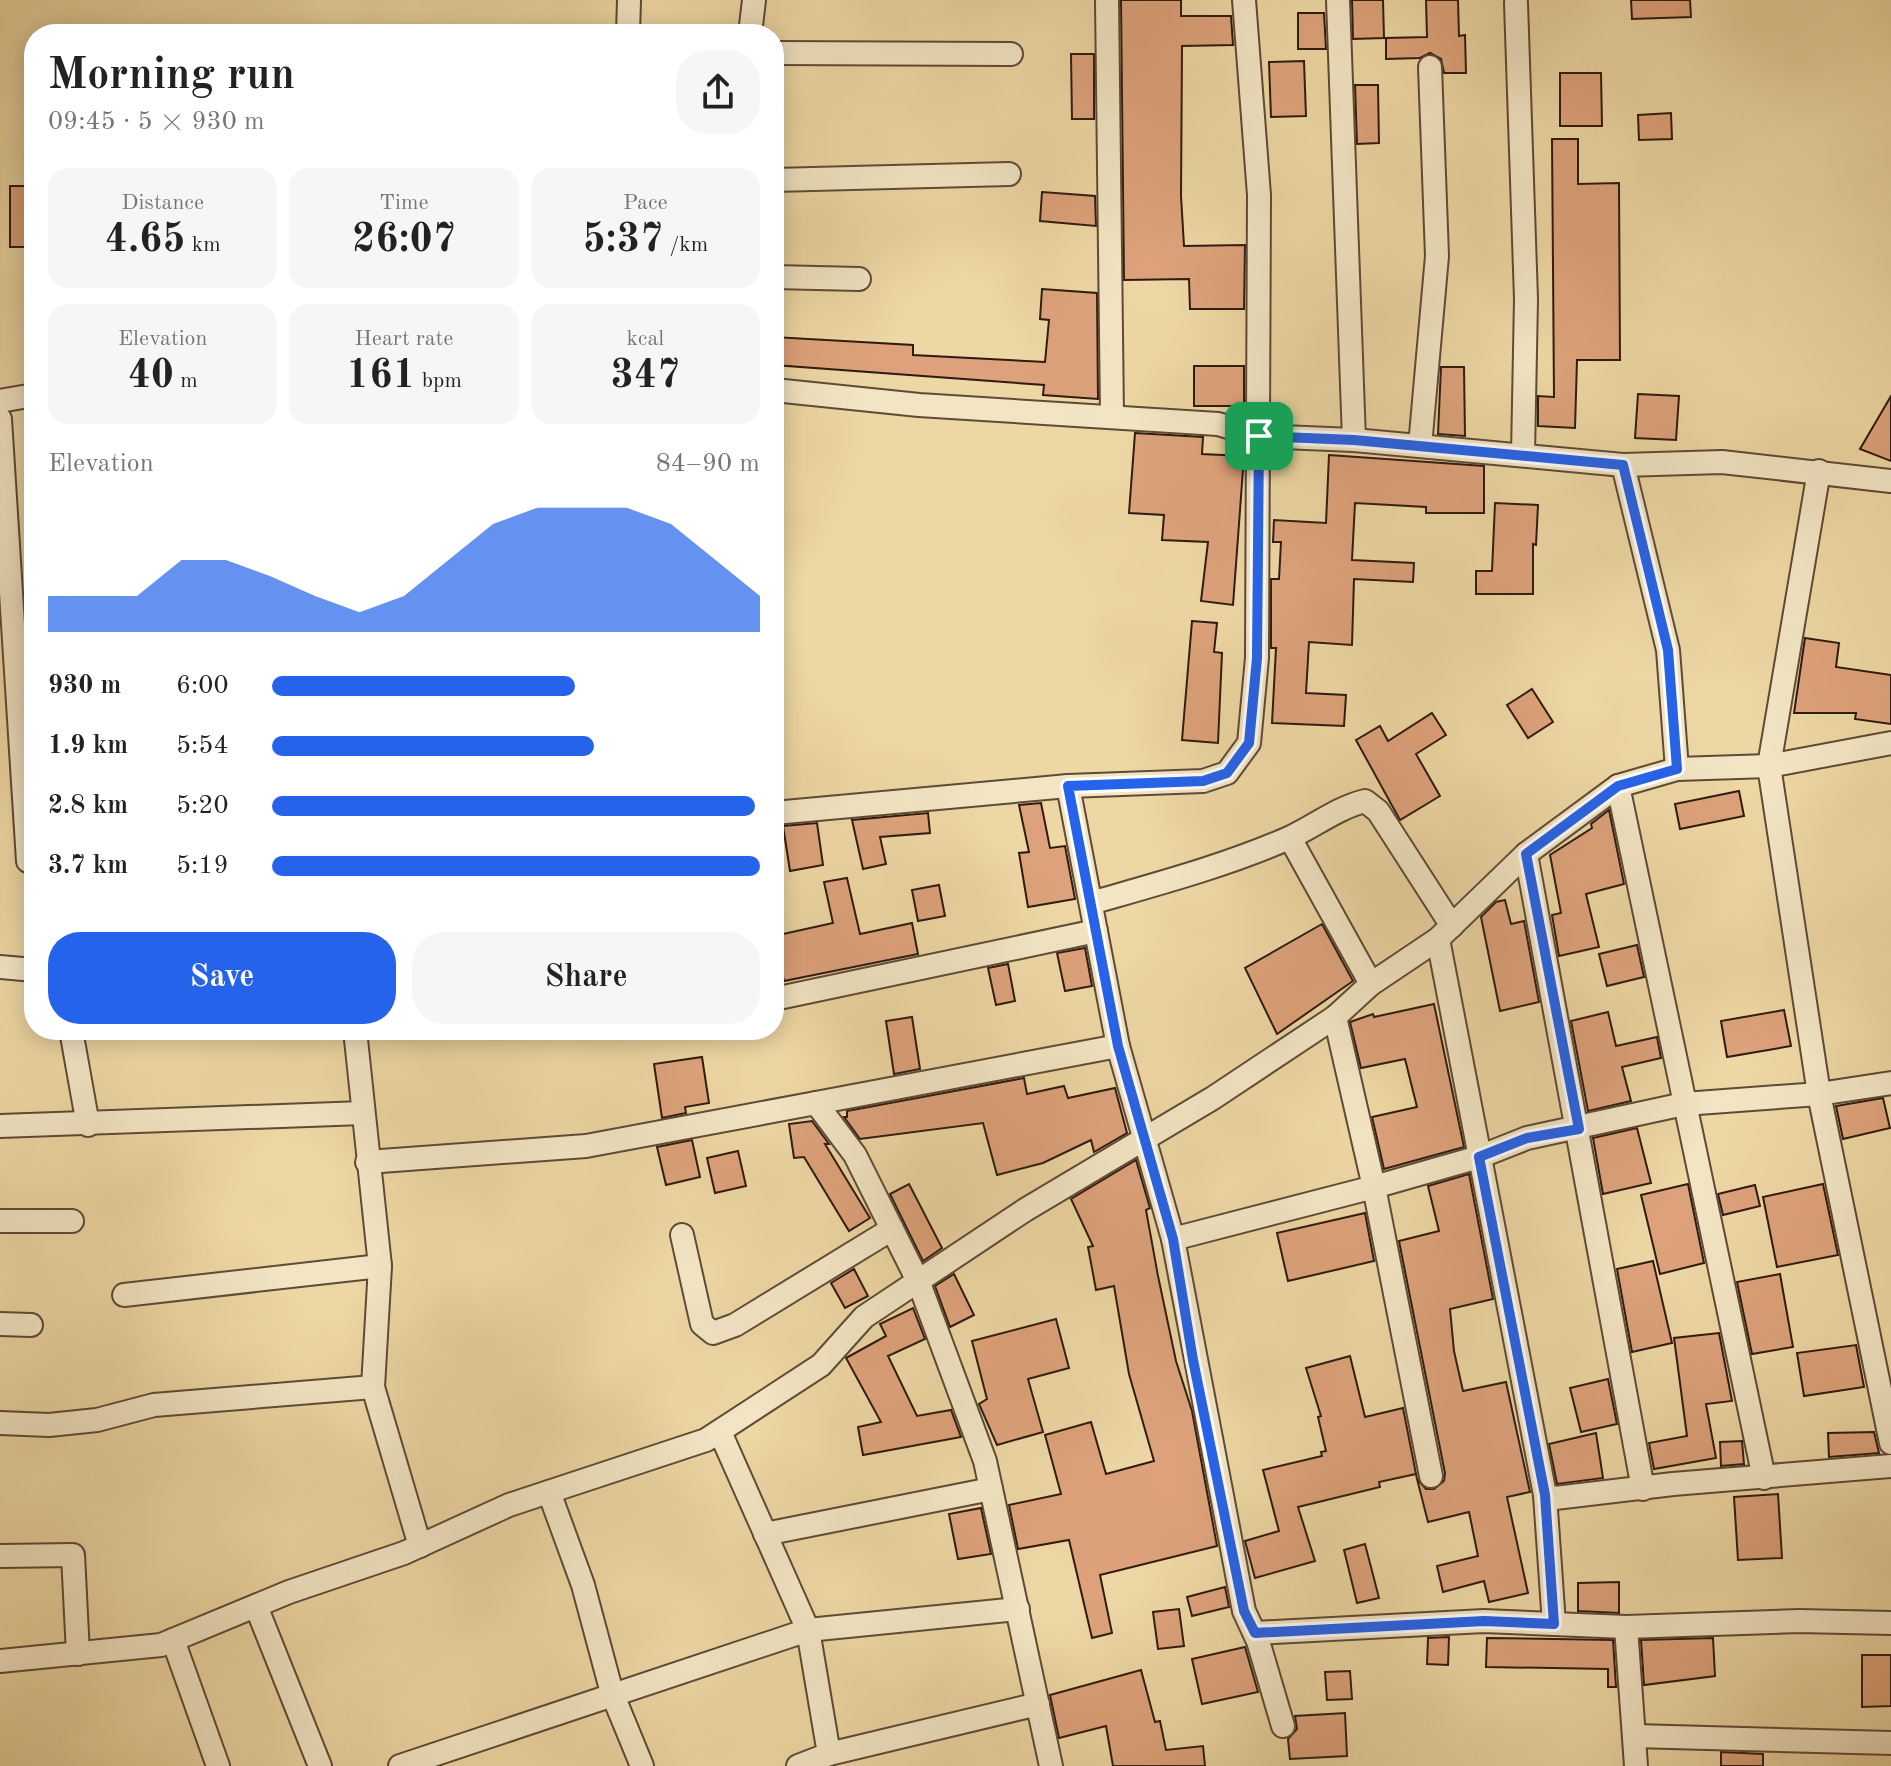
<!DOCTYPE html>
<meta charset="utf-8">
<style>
body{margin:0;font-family:"Old Standard TT",serif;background:#f6f6f6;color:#222;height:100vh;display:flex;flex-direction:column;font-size:30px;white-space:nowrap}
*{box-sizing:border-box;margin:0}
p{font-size:26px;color:#767676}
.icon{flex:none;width:44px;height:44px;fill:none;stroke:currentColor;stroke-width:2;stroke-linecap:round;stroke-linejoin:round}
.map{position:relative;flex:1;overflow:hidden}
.side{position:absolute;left:24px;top:24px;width:760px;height:1016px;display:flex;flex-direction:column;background:#fff;border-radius:32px;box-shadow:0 4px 20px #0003}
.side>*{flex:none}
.pin{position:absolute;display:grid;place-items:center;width:68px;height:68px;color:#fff;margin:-34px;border-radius:16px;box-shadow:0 4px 12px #0006}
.round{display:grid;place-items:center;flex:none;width:84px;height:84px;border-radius:32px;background:#f6f6f6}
.head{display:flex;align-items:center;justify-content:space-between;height:136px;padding:0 24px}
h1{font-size:44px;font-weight:800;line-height:60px}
.figures{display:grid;grid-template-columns:repeat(3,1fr);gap:12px;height:136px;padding:8px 24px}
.figures div{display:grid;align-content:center;border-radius:20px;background:#f6f6f6;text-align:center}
.figures b{font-size:40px;font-weight:800}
.figures small{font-size:22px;font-weight:400}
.figures p{font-size:22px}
.chart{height:224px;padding:16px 24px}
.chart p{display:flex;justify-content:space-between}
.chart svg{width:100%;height:144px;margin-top:8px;fill:#2563eb;opacity:.7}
.primary-button{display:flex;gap:16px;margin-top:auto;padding:16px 24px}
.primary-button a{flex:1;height:92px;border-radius:32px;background:#2563eb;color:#fff;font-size:32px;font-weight:800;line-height:92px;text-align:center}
.primary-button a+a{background:#f6f6f6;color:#222}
ul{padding:0 24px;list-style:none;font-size:26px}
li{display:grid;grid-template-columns:128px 96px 1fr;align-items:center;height:60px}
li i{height:20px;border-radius:10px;background:#2563eb}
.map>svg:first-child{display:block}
.building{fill:#dda27b;stroke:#2f1b10;stroke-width:2}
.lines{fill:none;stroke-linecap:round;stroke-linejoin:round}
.street-casing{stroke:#5e4a35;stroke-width:26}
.street{stroke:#f3e5c4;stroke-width:22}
.route-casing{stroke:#fff;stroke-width:16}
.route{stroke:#2563eb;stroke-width:10}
</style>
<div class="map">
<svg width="1891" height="1766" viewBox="0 0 1891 1766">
<rect width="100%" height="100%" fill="#edd7a4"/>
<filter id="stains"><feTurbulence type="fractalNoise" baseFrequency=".0025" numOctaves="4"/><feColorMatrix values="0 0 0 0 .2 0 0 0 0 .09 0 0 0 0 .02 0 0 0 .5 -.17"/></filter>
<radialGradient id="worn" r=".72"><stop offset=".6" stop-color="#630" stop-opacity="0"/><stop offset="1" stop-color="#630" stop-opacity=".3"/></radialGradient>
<g class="building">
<polygon points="1121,0 1181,0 1181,16 1231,16 1233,45 1182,46 1181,196 1184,246 1245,245 1244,309 1190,309 1189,279 1124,280"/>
<polygon points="1352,0 1383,0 1384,38 1353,39"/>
<polygon points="1426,0 1458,0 1459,36 1465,35 1466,73 1444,73 1441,59 1430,53 1420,58 1386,59 1386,38 1427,37"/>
<polygon points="1631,0 1690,0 1691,17 1632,19"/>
<polygon points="1298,13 1324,13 1326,49 1298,49"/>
<polygon points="1071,54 1094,54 1094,119 1072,119"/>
<polygon points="1304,61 1306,116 1271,117 1269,62"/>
<polygon points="1560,73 1601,73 1602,126 1560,126"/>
<polygon points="1355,85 1378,85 1379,143 1357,144"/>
<polygon points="1671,113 1672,139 1639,140 1638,115"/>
<polygon points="1552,139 1578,139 1578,184 1619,183 1620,360 1577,360 1575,428 1538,426 1538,396 1554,397"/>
<rect x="10" y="186" width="24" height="61"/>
<polygon points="1042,192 1095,196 1096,226 1040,221"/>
<polygon points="1042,289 1097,293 1098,399 1043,395 1044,385 774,365 774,337 913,345 913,355 1045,362 1049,320 1040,319"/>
<rect x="1194" y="366" width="50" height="40"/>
<polygon points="1441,367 1464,367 1465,436 1438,434"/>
<polygon points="1638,394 1679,396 1676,440 1635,438"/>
<polygon points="1891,396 1891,461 1860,449"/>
<polygon points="1135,433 1203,437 1202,454 1244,456 1233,605 1201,601 1208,542 1162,540 1164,515 1129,513"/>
<polygon points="1329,455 1484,466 1484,513 1426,513 1426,507 1355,503 1352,560 1414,563 1413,582 1354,579 1352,645 1309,642 1306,693 1346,695 1344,726 1272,723 1276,648 1271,648 1271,579 1279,579 1281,542 1273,542 1274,520 1326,523"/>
<polygon points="1495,503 1538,505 1536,545 1533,544 1533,594 1476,594 1476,571 1492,571"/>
<polygon points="1192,621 1217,623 1214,652 1222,653 1218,743 1182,740"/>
<polygon points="1805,638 1839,643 1836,667 1891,675 1891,724 1855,719 1856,713 1794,713"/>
<polygon points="1532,689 1553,722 1528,738 1507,705"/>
<polygon points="1432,713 1446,735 1416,754 1440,796 1400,820 1356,740 1380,726 1388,741"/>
<polygon points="1739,791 1744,816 1680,829 1675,804"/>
<polygon points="1041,803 1050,848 1065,846 1075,899 1028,907 1019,853 1029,852 1019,805"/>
<polygon points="1609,810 1624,884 1586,894 1599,947 1559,956 1552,915 1561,913 1550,855 1592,828 1591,824"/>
<polygon points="928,813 930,833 880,837 886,864 863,869 852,820"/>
<polygon points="817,823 823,865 790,871 783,826"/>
<polygon points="847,878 860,934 912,923 918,954 784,981 774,936 833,923 824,882"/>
<polygon points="939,885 945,916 918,921 912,890"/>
<polygon points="1505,900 1511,924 1524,921 1539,1002 1500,1011 1481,917 1496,902"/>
<polygon points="1322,924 1353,981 1277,1034 1245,968"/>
<polygon points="1637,945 1644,977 1607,986 1599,954"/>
<polygon points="1085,948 1092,986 1065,991 1057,953"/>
<polygon points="1008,964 1015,1001 996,1005 988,968"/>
<polygon points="1434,1004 1464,1147 1384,1169 1372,1117 1417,1107 1405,1059 1361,1068 1350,1022 1373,1014 1374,1017"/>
<polygon points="1784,1010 1791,1046 1727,1057 1721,1021"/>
<polygon points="1608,1012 1616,1046 1657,1037 1661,1058 1622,1067 1631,1101 1588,1111 1571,1021"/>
<polygon points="912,1017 920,1069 894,1074 886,1021"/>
<polygon points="702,1057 709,1103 685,1107 686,1113 662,1118 654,1064"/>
<polygon points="1024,1078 1027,1094 1064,1086 1068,1098 1115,1088 1127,1133 1094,1152 1091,1140 1043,1163 997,1175 983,1123 860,1139 844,1117 847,1117 847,1111"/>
<polygon points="1883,1098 1890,1128 1843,1139 1836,1106"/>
<polygon points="812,1121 829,1144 825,1144 870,1218 849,1231 804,1157 794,1158 789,1124"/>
<polygon points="1637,1128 1651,1183 1603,1194 1593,1138"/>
<polygon points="692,1140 700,1177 666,1185 657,1147"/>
<polygon points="738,1151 746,1186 715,1193 707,1158"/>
<polygon points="1136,1160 1150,1208 1146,1210 1158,1276 1176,1361 1192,1411 1217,1546 1100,1575 1112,1633 1092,1638 1069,1540 1018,1549 1009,1505 1061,1494 1045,1435 1091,1422 1106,1474 1154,1461 1129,1374 1114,1286 1096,1290 1088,1247 1093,1246 1071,1199"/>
<polygon points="1469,1174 1493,1299 1450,1309 1454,1351 1463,1391 1506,1382 1530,1492 1507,1497 1528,1593 1489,1602 1484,1581 1443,1592 1437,1566 1478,1556 1469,1512 1428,1522 1417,1479 1426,1489 1434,1489 1444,1481 1445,1473 1399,1241 1439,1231 1428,1186"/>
<polygon points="909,1184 942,1248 923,1261 890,1194"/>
<polygon points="1688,1184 1704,1263 1660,1274 1641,1195"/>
<polygon points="1823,1184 1838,1255 1777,1267 1763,1197"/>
<polygon points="1755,1185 1760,1206 1723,1215 1718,1194"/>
<polygon points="1365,1213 1374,1261 1288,1281 1277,1233"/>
<polygon points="1653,1261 1672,1343 1632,1352 1617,1269"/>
<polygon points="854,1269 868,1296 845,1308 831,1283"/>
<polygon points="954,1274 974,1315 950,1327 935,1286"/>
<polygon points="1780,1274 1793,1347 1752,1354 1737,1282"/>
<polygon points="913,1308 925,1339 888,1356 917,1416 951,1410 961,1437 863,1455 858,1427 881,1422 846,1358 886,1336 880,1324"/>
<polygon points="1056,1319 1069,1368 1028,1379 1043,1432 997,1445 979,1404 987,1399 972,1341"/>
<polygon points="1719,1333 1732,1401 1706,1404 1716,1458 1654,1469 1649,1443 1687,1436 1674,1338"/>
<polygon points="1856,1345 1864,1387 1804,1396 1797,1353"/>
<polygon points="1350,1356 1365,1417 1403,1408 1417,1479 1416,1474 1379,1482 1380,1487 1298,1507 1315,1561 1255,1578 1245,1541 1279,1531 1263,1470 1322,1456 1321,1452 1326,1451 1318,1417 1321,1416 1306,1368"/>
<polygon points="1608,1379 1617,1424 1581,1432 1570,1388"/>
<polygon points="1874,1432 1879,1453 1829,1457 1828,1433"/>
<polygon points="1596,1433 1603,1478 1557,1484 1549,1444"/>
<polygon points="1742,1441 1744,1464 1721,1466 1720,1442"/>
<polygon points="1778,1494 1782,1558 1738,1560 1734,1497"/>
<polygon points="981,1508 991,1554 958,1559 949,1514"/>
<polygon points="1365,1544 1379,1598 1357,1603 1344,1550"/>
<polygon points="1619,1582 1619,1613 1578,1611 1578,1583"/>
<polygon points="1225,1587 1229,1607 1192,1616 1187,1597"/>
<polygon points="1179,1609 1184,1646 1158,1649 1153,1612"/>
<polygon points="1449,1637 1448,1665 1427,1664 1428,1638"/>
<polygon points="1487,1638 1613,1640 1616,1687 1608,1687 1608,1669 1486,1667"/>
<polygon points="1713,1638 1715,1676 1644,1685 1641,1640"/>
<polygon points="1245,1647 1258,1692 1202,1704 1192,1659"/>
<polygon points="1862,1655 1891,1655 1891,1706 1862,1707"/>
<polygon points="1141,1670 1155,1722 1160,1721 1166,1750 1203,1746 1205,1766 1113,1766 1106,1726 1059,1738 1050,1695"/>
<polygon points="1350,1671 1352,1699 1327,1700 1325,1672"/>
<polygon points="1345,1713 1347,1756 1290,1759 1288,1739 1297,1729 1295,1716"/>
<polygon points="1721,1752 1763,1754 1763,1766 1721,1766"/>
</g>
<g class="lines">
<g class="street-casing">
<g id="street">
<polyline points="1107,0 1112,416"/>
<polyline points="1338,0 1354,440"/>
<polyline points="1516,3 1526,299 1523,454"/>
<polyline points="628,34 629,0"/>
<polyline points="750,34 754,0"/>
<polyline points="774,53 1011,54"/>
<polyline points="774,180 1009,174"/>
<polyline points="774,277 859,279"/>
<polyline points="774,390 919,405 1218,424 1259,436 1354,440 1623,465 1722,462 1891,481"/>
<polyline points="0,401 34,395"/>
<polyline points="0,419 28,861"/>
<polyline points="1420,446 1437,256 1430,67"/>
<polyline points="1623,465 1668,650 1677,769"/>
<polyline points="1819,471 1769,766 1819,1094 1891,1443"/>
<polyline points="1068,786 1118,1046 1173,1239 1244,1611 1258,1641 1283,1726"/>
<polyline points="1618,786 1764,1478"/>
<polyline points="774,813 1068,786 1203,781 1227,773 1249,743 1257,658 1259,195 1244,0"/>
<polyline points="1290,838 1371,984"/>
<polyline points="1526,854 1643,1489"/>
<path d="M1091,903C1157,884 1225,866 1289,838C1315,826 1337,808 1365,801L1378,811L1452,926"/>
<polyline points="1438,939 1545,1495 1555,1498 1673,1484 1891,1466"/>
<polyline points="0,967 34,970"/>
<polyline points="774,999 1096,931"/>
<polyline points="1335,1017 1374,1187 1431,1476"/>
<polyline points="71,1030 88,1125"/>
<polyline points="355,1030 380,1266 373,1387 420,1546"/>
<polyline points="816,1103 1118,1046"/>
<polyline points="0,1126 363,1113"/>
<polyline points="367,1162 586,1146 816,1103 855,1155 919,1283 985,1461 1051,1766"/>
<polyline points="0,1221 72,1221"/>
<polyline points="682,1235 702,1324 713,1333 735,1325 892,1229"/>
<polyline points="1173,1239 1374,1187 1479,1157 1527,1138 1684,1104 1819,1094 1891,1083"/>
<polyline points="124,1295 380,1266"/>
<polyline points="0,1324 31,1325"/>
<polyline points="0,1423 49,1425 97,1420 154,1405 373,1387"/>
<polyline points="720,1432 808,1630 1018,1609"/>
<polyline points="549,1492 583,1585 612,1693 642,1766"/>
<polyline points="1545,1495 1554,1624"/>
<polyline points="765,1534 991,1489"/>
<polyline points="0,1556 73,1555 78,1654"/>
<polyline points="256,1606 320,1766"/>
<polyline points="1626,1627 1636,1766"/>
<polyline points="1255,1633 1484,1621 1626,1627 1799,1621 1891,1623"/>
<polyline points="173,1640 218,1766"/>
<polyline points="0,1661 161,1645 289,1592 404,1553 509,1505 706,1440 821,1365 864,1317 1025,1210 1213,1098 1335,1017 1371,984 1438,939 1526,854 1618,786 1677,769 1769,766 1891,743"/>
<polyline points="1634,1736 1891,1743"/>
<polyline points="829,1754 1038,1704"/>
<polyline points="400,1766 808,1630 829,1754 798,1766"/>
</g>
</g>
<use href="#street" class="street"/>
</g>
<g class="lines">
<g class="route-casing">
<polygon id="route" points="1259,436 1354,440 1623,465 1668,650 1677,769 1618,786 1526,854 1579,1129 1527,1138 1479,1157 1545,1495 1554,1624 1484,1621 1255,1633 1244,1611 1193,1360 1173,1239 1118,1046 1068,786 1203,781 1227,773 1249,743 1257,658"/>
</g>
<use href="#route" class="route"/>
</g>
<rect width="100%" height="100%" filter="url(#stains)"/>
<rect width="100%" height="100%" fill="url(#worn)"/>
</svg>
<div class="pin" style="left:1259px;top:436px;background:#1e9e55"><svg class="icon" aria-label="arrive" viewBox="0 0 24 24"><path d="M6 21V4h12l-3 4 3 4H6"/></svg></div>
<section class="side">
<div class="head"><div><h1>Morning run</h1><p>09:45 · 5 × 930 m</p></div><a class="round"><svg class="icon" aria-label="share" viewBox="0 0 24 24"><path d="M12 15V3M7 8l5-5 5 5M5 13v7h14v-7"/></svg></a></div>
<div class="figures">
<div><p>Distance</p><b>4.65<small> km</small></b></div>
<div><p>Time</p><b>26:07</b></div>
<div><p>Pace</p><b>5:37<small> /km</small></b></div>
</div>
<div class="figures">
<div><p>Elevation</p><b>40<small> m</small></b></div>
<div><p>Heart rate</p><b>161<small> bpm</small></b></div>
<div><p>kcal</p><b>347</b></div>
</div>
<div class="chart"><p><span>Elevation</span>84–90 m</p>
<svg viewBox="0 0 160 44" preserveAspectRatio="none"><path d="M0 44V33L10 33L20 33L30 22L40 22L50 27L60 33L70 38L80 33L90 22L100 11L110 6L120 6L130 6L140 11L150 22L160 33V44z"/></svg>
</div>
<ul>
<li><b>930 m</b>6:00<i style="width:62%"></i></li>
<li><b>1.9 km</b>5:54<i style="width:66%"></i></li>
<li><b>2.8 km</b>5:20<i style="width:99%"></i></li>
<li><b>3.7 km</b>5:19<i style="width:100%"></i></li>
</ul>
<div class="primary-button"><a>Save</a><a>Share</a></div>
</section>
</div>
